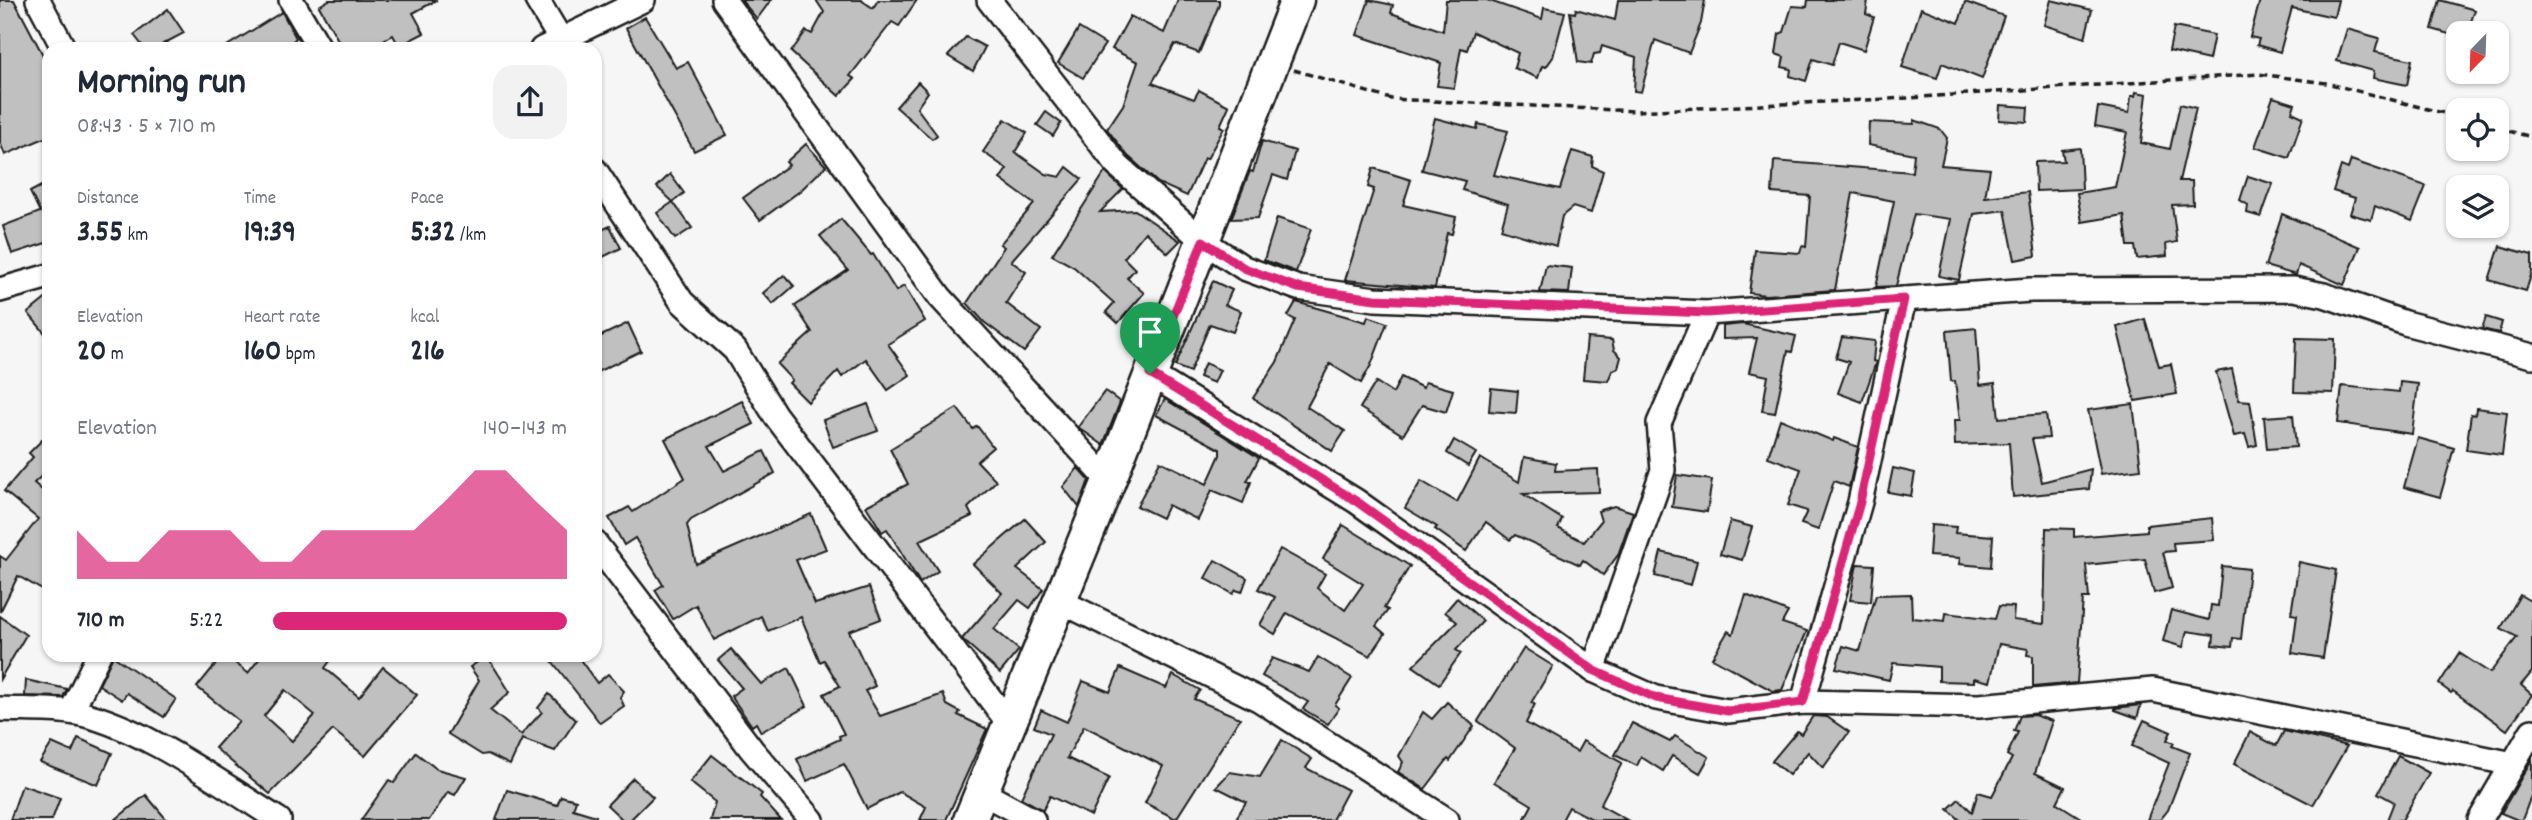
<!DOCTYPE html>
<meta charset="utf-8">
<style>
body{margin:0;font-family:Dekko,sans-serif;background:#f2f2f3;color:#1f2937;height:100vh;display:flex;flex-direction:column;font-size:26px;white-space:nowrap}
*{box-sizing:border-box;margin:0}
p{font-size:23px;color:#747a83}
.icon{flex:none;width:38px;height:38px;fill:none;stroke:currentColor;stroke-width:2;stroke-linecap:round;stroke-linejoin:round}
.map{position:relative;flex:1;overflow:hidden}
.details{position:absolute;left:42px;top:42px;width:560px;height:620px;display:flex;flex-direction:column;background:#fff;border-radius:21px;box-shadow:0 2px 5px #0004}
.details>*{flex:none}
.needle{width:46px;rotate:203deg}
.controls{position:absolute;left:2446px;top:21px;display:grid;gap:14px}
.controls a{display:grid;place-items:center;width:63px;height:63px;border-radius:14px;background:#fff;box-shadow:0 2px 5px #0004;font-size:35px}
.pin{position:absolute;display:grid;place-items:center;width:60px;height:60px;color:#fff;margin:-72px -30px;border-radius:50% 50% 50% 0;rotate:-45deg;box-shadow:0 0 7px #0007}
.pin .icon{rotate:45deg}
.round{display:grid;place-items:center;flex:none;width:74px;height:74px;border-radius:21px;background:#f2f2f3}
.head{display:flex;align-items:center;justify-content:space-between;height:119px;padding:0 35px}
h1{font-size:38px;font-weight:700;line-height:52px}
.stats{display:grid;grid-template-columns:repeat(3,1fr);gap:10px;height:119px;padding:7px 35px}
.stats div{display:grid;align-content:center}
.stats b{font-size:30px;font-weight:700}
.stats small{font-size:19px;font-weight:400}
.stats p{font-size:19px}
.chart{height:196px;padding:14px 35px}
.chart p{display:flex;justify-content:space-between}
.chart svg{width:100%;height:126px;margin-top:7px;fill:#db2777;opacity:.7}
ul{padding:0 35px;list-style:none;font-size:23px}
li{display:grid;grid-template-columns:112px 84px 1fr;align-items:center;height:52px}
li i{height:18px;border-radius:9px;background:#db2777}
.map>svg:first-child{display:block}
.building{fill:#c0c0c0;stroke:#1c1c1c;stroke-width:2;fill-rule:evenodd}
.lines{fill:none;stroke-linecap:round;stroke-linejoin:round}
.street-casing{stroke:#1c1c1c;stroke-width:28}
.secondary-casing{stroke:#1c1c1c;stroke-width:37}
.path{stroke:#1c1c1c;stroke-width:3.5;stroke-dasharray:7 5;stroke-linecap:butt}
.street{stroke:#fff;stroke-width:23}
.secondary{stroke:#fff;stroke-width:32}
.route-casing{stroke:#fff;stroke-width:14}
.route{stroke:#db2777;stroke-width:9}
</style>
<div class="map">
<svg width="2532" height="820" viewBox="0 0 2532 820">
<rect width="100%" height="100%" fill="#f6f6f6"/>
<filter id="ink" filterUnits="userSpaceOnUse"><feTurbulence type="fractalNoise" baseFrequency=".0143" numOctaves="2"/><feDisplacementMap in="SourceGraphic" scale="14" xChannelSelector="R" yChannelSelector="G"/><feConvolveMatrix kernelMatrix="1 2 1 2 8 2 1 2 1" color-interpolation-filters="sRGB"/></filter>
<g filter="url(#ink)">
<g class="building">
<polygon points="0,0 14,0 44,57 49,54 49,136 5,155 0,142"/>
<polygon points="329,0 437,0 413,13 424,33 399,46 393,35 366,49 343,49 319,6"/>
<polygon points="741,0 771,0 757,19"/>
<polygon points="816,0 861,0 873,8 878,0 917,0 899,26 892,22 850,76 855,79 839,96 791,52 806,31 812,34 824,12"/>
<polygon points="1178,0 1219,0 1219,5 1199,53 1175,44 1152,83 1194,99 1199,90 1229,106 1220,126 1224,128 1207,159 1204,158 1187,196 1158,183 1128,156 1107,129 1123,105 1138,62 1112,49 1130,16 1164,33"/>
<polygon points="1369,0 1393,5 1391,13 1443,31 1446,0 1487,0 1542,19 1544,8 1565,12 1553,57 1546,67 1542,66 1538,78 1514,68 1518,53 1473,32 1467,50 1461,48 1454,88 1437,86 1441,63 1357,35"/>
<polygon points="1618,0 1705,0 1701,23 1689,53 1655,40 1641,92 1634,91 1636,57 1602,46 1600,53 1594,54 1591,64 1578,62 1570,12 1575,13 1576,9 1615,20"/>
<polygon points="1808,0 1868,0 1866,14 1874,17 1864,50 1839,42 1832,65 1813,59 1806,81 1790,76 1791,69 1782,67 1784,57 1776,54 1779,34 1784,32 1792,6 1807,7"/>
<polygon points="2051,0 2092,10 2085,38 2044,25"/>
<polygon points="2260,0 2338,0 2334,17 2292,8 2280,52 2257,45 2259,39 2250,37"/>
<polygon points="2440,0 2475,10 2467,33 2459,33 2459,37 2432,29"/>
<polygon points="1965,2 2004,16 1982,79 1942,63 1937,78 1902,67 1921,8 1959,23"/>
<polygon points="168,9 184,33 163,44 166,49 145,49 134,35"/>
<polygon points="282,12 296,38 291,43 293,49 222,49"/>
<polygon points="645,17 676,68 688,62 727,135 694,151 626,28"/>
<polygon points="2174,27 2214,35 2209,60 2169,51"/>
<polygon points="1079,28 1105,44 1083,78 1058,63"/>
<polygon points="2347,29 2379,38 2375,52 2412,60 2407,85 2373,78 2374,71 2337,61"/>
<polygon points="966,37 985,47 973,71 948,56"/>
<polygon points="918,82 928,92 917,108 937,135 932,139 896,107"/>
<polygon points="2136,92 2147,94 2141,143 2170,149 2180,104 2196,108 2179,181 2192,181 2193,204 2172,205 2177,242 2166,244 2167,256 2137,259 2135,246 2128,246 2124,215 2082,222 2077,193 2115,187 2127,132 2095,126 2098,107 2129,113 2131,96 2135,96"/>
<polygon points="2273,97 2295,104 2292,112 2303,117 2289,158 2255,147"/>
<polygon points="2000,105 2028,107 2027,122 1999,120"/>
<polygon points="1046,112 1061,123 1053,136 1037,125"/>
<polygon points="1435,118 1477,129 1478,124 1508,131 1494,175 1560,189 1572,151 1593,157 1592,166 1603,171 1591,213 1573,207 1562,216 1556,246 1501,229 1508,204 1462,190 1465,181 1422,170"/>
<polygon points="1005,119 1027,133 1015,152 1046,174 1060,177 1067,167 1082,179 1011,261 1026,272 1006,303 1041,330 1024,352 984,322 967,303 1004,247 1000,244 1034,204 1000,179 1007,169 983,152"/>
<polygon points="1914,120 1940,129 1947,138 1941,165 1990,169 1985,197 2028,192 2036,256 2015,260 2005,210 1974,214 1959,280 1939,276 1951,219 1914,214 1896,286 1876,287 1894,201 1853,193 1835,290 1766,295 1749,293 1755,250 1800,253 1802,246 1806,247 1810,196 1772,193 1774,161 1912,172 1914,154 1868,145 1869,122 1914,124"/>
<polygon points="1262,141 1295,151 1287,180 1273,175 1258,218 1231,219 1250,171 1253,172"/>
<polygon points="806,144 826,166 800,191 760,220 743,198 789,165 786,162"/>
<polygon points="2080,148 2082,189 2036,191 2035,162 2064,161 2062,150"/>
<polygon points="2351,160 2426,186 2412,221 2375,206 2371,220 2350,214 2355,198 2333,191 2341,166 2348,169"/>
<polygon points="1373,168 1411,180 1403,205 1456,217 1452,234 1447,233 1435,288 1345,280 1374,189 1368,187"/>
<polygon points="1105,172 1123,189 1100,212 1135,210 1180,241 1168,253 1145,232 1124,258 1135,269 1127,278 1144,293 1118,323 1106,312 1114,303 1074,267 1052,255"/>
<polygon points="670,174 684,193 673,202 657,187"/>
<polygon points="2248,176 2273,184 2261,217 2247,213 2248,205 2240,200"/>
<polygon points="49,182 49,242 12,254 3,226 40,212 30,192"/>
<polygon points="673,202 692,228 675,239 657,213"/>
<polygon points="2282,214 2360,247 2344,285 2299,265 2296,275 2265,266"/>
<polygon points="1277,218 1311,229 1296,272 1264,260"/>
<polygon points="841,219 871,255 873,254 896,291 904,286 925,321 888,344 910,375 888,390 866,359 842,377 838,371 808,402 789,383 792,380 777,364 812,332 795,306 848,270 820,236"/>
<polygon points="610,226 621,248 595,261 595,233"/>
<polygon points="2500,246 2532,255 2532,272 2526,291 2489,280"/>
<polygon points="1546,265 1572,268 1569,293 1540,292"/>
<polygon points="784,275 794,286 773,304 763,293"/>
<polygon points="1213,281 1232,290 1225,305 1241,311 1233,332 1210,324 1190,372 1175,366"/>
<polygon points="49,296 49,338 28,313"/>
<polygon points="1296,302 1366,322 1368,316 1387,323 1371,365 1361,383 1330,364 1307,407 1345,431 1332,451 1253,398 1277,362 1295,320 1288,316"/>
<polygon points="2486,317 2502,322 2499,333 2482,329"/>
<polygon points="2145,319 2159,366 2171,364 2177,394 2135,401 2117,327"/>
<polygon points="628,323 641,351 595,373 595,339"/>
<polygon points="1743,324 1796,336 1792,352 1788,351 1775,413 1762,411 1768,376 1749,372 1757,338 1723,339 1723,326"/>
<polygon points="1976,328 1980,385 1995,383 1999,418 2046,414 2049,438 2032,439 2042,482 2091,469 2089,489 2013,497 2009,443 1955,445 1954,420 1960,420 1955,381 1951,381 1947,331"/>
<polygon points="1842,337 1875,341 1873,361 1876,362 1862,402 1838,393 1849,362 1836,358"/>
<polygon points="1587,338 1612,340 1614,350 1621,357 1618,368 1612,371 1608,381 1583,379"/>
<polygon points="2296,338 2335,339 2333,393 2294,392"/>
<polygon points="1205,363 1220,370 1214,383 1199,377"/>
<polygon points="2232,369 2239,400 2250,401 2257,445 2249,447 2245,434 2234,436 2216,372"/>
<polygon points="1401,377 1423,388 1425,382 1453,390 1446,412 1422,405 1403,435 1360,408 1376,382 1393,393"/>
<polygon points="2400,382 2418,384 2412,434 2338,423 2342,386 2399,392"/>
<polygon points="1491,388 1518,391 1516,413 1489,411"/>
<polygon points="1105,391 1120,402 1103,445 1078,427"/>
<polygon points="1165,399 1259,458 1247,481 1251,482 1243,503 1212,490 1198,520 1168,505 1162,518 1137,506 1160,461 1207,484 1220,455 1220,449 1156,415"/>
<polygon points="742,401 754,424 709,446 724,471 764,451 775,473 691,520 687,525 696,564 811,514 826,549 796,560 815,604 869,587 881,619 849,631 875,686 865,691 880,716 943,694 947,705 960,712 958,715 987,729 946,820 920,820 926,807 900,792 867,809 844,764 807,781 797,759 840,739 839,736 844,734 824,694 840,686 824,660 820,662 801,617 768,631 761,616 714,640 696,605 673,619 655,590 663,585 635,538 624,545 609,518 629,507 633,512 685,478 665,439"/>
<polygon points="868,404 878,431 833,447 823,420"/>
<polygon points="2133,404 2141,469 2101,474 2088,410"/>
<polygon points="957,408 973,429 977,426 993,447 977,461 996,481 968,508 972,516 919,541 938,571 920,583 887,529 882,532 866,506 908,484 890,449"/>
<polygon points="2476,408 2507,412 2502,455 2466,450 2471,414 2475,415"/>
<polygon points="2293,415 2296,447 2267,449 2264,417"/>
<polygon points="1780,419 1833,441 1834,438 1858,447 1849,487 1834,481 1818,530 1801,524 1807,511 1788,505 1801,469 1768,457"/>
<polygon points="49,433 49,474 47,471 34,483 49,496 49,594 18,576 0,612 0,556 6,560 38,519 4,491 33,457 29,453"/>
<polygon points="2418,438 2454,448 2440,497 2404,487"/>
<polygon points="1454,440 1476,453 1468,466 1447,453"/>
<polygon points="1524,457 1556,463 1555,471 1598,469 1599,492 1523,494 1562,519 1558,528 1584,542 1601,521 1598,511 1614,506 1633,512 1618,555 1603,575 1583,560 1580,565 1515,535 1510,540 1486,522 1466,551 1435,529 1437,527 1405,508 1421,481 1457,502 1480,458 1519,482"/>
<polygon points="1078,468 1089,480 1079,507 1063,487"/>
<polygon points="1893,468 1915,473 1911,496 1888,492"/>
<polygon points="1677,475 1712,480 1707,512 1672,507"/>
<polygon points="2212,518 2214,540 2173,543 2174,551 2163,552 2172,588 2154,593 2145,559 2086,565 2089,598 2083,598 2077,683 2033,687 2033,656 2027,655 2028,649 1999,644 1990,682 1974,678 1974,682 1939,681 1939,667 1893,663 1889,680 1836,668 1843,646 1860,651 1876,595 1911,594 1912,618 1945,621 1946,613 1995,619 1999,606 2014,607 2013,620 2044,624 2046,528 2074,529 2074,537 2147,531 2147,525"/>
<polygon points="1025,519 1046,542 1017,569 1043,589 1030,608 1019,600 994,629 1019,650 1000,673 962,639 1002,593 973,564"/>
<polygon points="1730,521 1752,527 1742,560 1720,554"/>
<polygon points="1343,525 1410,566 1384,608 1388,610 1376,626 1385,634 1370,656 1287,613 1275,634 1260,625 1275,597 1258,589 1280,549 1325,574 1317,588 1345,610 1363,584 1323,559"/>
<polygon points="1931,525 1956,527 1955,533 1993,536 1991,567 1959,564 1960,558 1929,556"/>
<polygon points="1661,552 1697,561 1691,585 1655,576"/>
<polygon points="1215,560 1247,578 1242,592 1236,590 1233,594 1205,578"/>
<polygon points="2299,562 2336,570 2323,658 2292,653 2297,615 2291,614"/>
<polygon points="1857,564 1874,565 1871,602 1850,600"/>
<polygon points="2222,566 2249,569 2241,639 2233,638 2232,647 2213,645 2214,635 2187,631 2183,647 2163,641 2171,610 2209,620 2211,605 2218,606"/>
<polygon points="1746,595 1788,612 1782,623 1807,631 1782,690 1773,691 1712,658 1728,631 1733,634"/>
<polygon points="2520,595 2532,602 2532,672 2521,685 2532,695 2507,730 2453,691 2451,693 2439,684 2459,653 2490,673 2517,637 2501,628"/>
<polygon points="1457,598 1483,621 1456,650 1461,653 1439,684 1413,666 1457,622 1445,612"/>
<polygon points="0,616 26,635 0,679"/>
<polygon points="1524,648 1553,666 1531,703 1535,704 1526,723 1577,752 1583,741 1622,763 1600,805 1627,820 1594,820 1569,807 1562,820 1524,820 1532,805 1494,782 1515,748 1478,721"/>
<polygon points="731,649 761,684 789,668 807,706 761,732 756,723 752,726 731,696 742,688 718,660"/>
<path d="M224,654L248,673L263,654H335L325,668L359,697L383,667L417,695L365,756L333,730L270,794L215,748L239,721L197,687ZM285,690L315,715L292,741L264,716Z"/>
<polygon points="560,654 576,654 597,683 608,674 624,691 620,697 624,706 600,723 552,661"/>
<polygon points="113,656 176,699 164,717 127,693 122,700 99,685"/>
<polygon points="487,656 510,692 490,710 521,735 542,712 538,708 549,694 576,720 555,751 522,739 510,765 488,754 482,755 448,734 479,680 470,667"/>
<polygon points="1318,657 1352,678 1335,705 1339,708 1328,724 1303,709 1308,702 1262,676 1272,658 1309,672"/>
<polygon points="1120,668 1166,688 1173,675 1200,690 1194,699 1240,718 1176,819 1145,803 1163,766 1084,726 1067,758 1109,778 1091,816 1050,796 1043,810 1021,798 1051,734 1034,727 1041,710 1067,722 1083,681 1110,692"/>
<polygon points="26,680 67,689 63,697 25,696"/>
<polygon points="1447,702 1474,726 1450,761 1448,759 1425,789 1398,772 1403,762 1399,756 1423,712 1432,719"/>
<polygon points="2141,705 2137,718 2115,710 2115,708"/>
<polygon points="2034,715 2052,721 2035,773 2065,787 2057,803 2084,820 1960,820 1948,809 1959,799 1972,812 1978,792 1992,796 2012,758 2007,755 2018,732 2014,731 2020,716"/>
<polygon points="1813,716 1827,717 1849,732 1823,768 1808,752 1789,775 1772,761 1797,731 1801,734"/>
<polygon points="2144,720 2171,732 2167,740 2174,743 2172,746 2190,753 2168,810 2160,820 2147,820 2169,763 2132,746"/>
<polygon points="1632,723 1670,742 1675,736 1709,757 1700,773 1672,756 1663,771 1641,757 1637,766 1615,755"/>
<polygon points="2284,731 2347,746 2313,805 2234,764 2250,732 2276,746"/>
<polygon points="78,738 112,753 98,785 40,762 52,743 72,752"/>
<polygon points="1282,740 1312,759 1306,768 1348,790 1332,820 1235,820 1246,802 1216,787 1230,772 1260,777"/>
<polygon points="416,753 437,769 466,777 455,795 448,792 429,820 361,820 389,780 394,783"/>
<polygon points="712,755 762,794 760,797 781,820 710,820 715,802 690,782"/>
<polygon points="2398,756 2429,773 2402,820 2387,820 2394,802 2378,793"/>
<polygon points="2532,759 2532,793 2522,820 2518,820 2501,813"/>
<polygon points="633,778 653,797 630,820 623,820 607,805"/>
<polygon points="22,785 60,798 52,820 10,820"/>
<polygon points="507,790 557,805 561,796 576,800 573,809 596,816 595,820 496,820"/>
<polygon points="146,795 167,820 115,820"/>
</g>
<g class="lines">
<g class="street-casing">
<g id="street">
<polyline points="38,0 64,49"/>
<polyline points="291,0 320,49"/>
<polyline points="537,0 561,40"/>
<polyline points="724,0 940,297 1109,481"/>
<polyline points="989,0 1118,166 1203,241 1244,268 1298,288 1375,299 1707,313 2031,290 2294,289 2324,295 2405,323 2532,356"/>
<polyline points="542,49 643,0"/>
<polyline points="595,170 682,302 735,350 775,415 1008,722"/>
<polyline points="0,290 49,276"/>
<polyline points="1150,374 1356,501 1593,670 1656,698 1728,711 1803,702 1979,706 2153,690 2513,764"/>
<polyline points="595,543 752,750 812,820"/>
<polyline points="1060,601 1260,700 1447,820"/>
<polyline points="1593,670 1663,470 1659,423 1707,313"/>
<polyline points="1803,702 1860,502 1904,299"/>
<path d="M0,709C23,710 47,709 70,712C131,719 225,786 279,820"/>
<polyline points="71,712 99,654"/>
<polyline points="981,792 1033,820"/>
<polyline points="2480,820 2532,731"/>
</g>
</g>
<g class="secondary-casing">
<polyline id="secondary" points="970,820 1109,481 1297,0"/>
</g>
<g class="path">
<polyline points="1294,70 1391,99 1635,111 1908,98 2259,74 2326,83 2459,117"/>
<polyline points="2497,128 2532,137"/>
</g>
<use href="#street" class="street"/>
<use href="#secondary" class="secondary"/>
</g>
</g>
<g class="lines" filter="url(#ink)">
<g class="route-casing">
<polygon id="route" points="1203,241 1244,268 1298,288 1375,299 1707,313 1904,299 1860,502 1803,702 1728,711 1656,698 1593,670 1356,501 1150,374"/>
</g>
<use href="#route" class="route"/>
</g>
</svg>
<div class="controls">
<a><svg class="needle" viewBox="-14 -14 28 28"><path d="M0-13l5 13h-10z" fill="#e53935"/><path d="M0 13l5-13h-10z" fill="#747a83"/></svg></a>
<a><svg class="icon" aria-label="locate" viewBox="0 0 24 24"><circle cx="12" cy="12" r="6"/><path d="M12 2v4M12 18v4M2 12h4M18 12h4"/></svg></a>
<a><svg class="icon" aria-label="layers" viewBox="0 0 24 24"><path d="M12 4l9 5-9 5-9-5zM3 14l9 5 9-5"/></svg></a>
</div>
<div class="pin" style="left:1150px;top:374px;background:#1e9e55"><svg class="icon" aria-label="arrive" viewBox="0 0 24 24"><path d="M6 21V4h12l-3 4 3 4H6"/></svg></div>
<section class="details">
<div class="head"><div><h1>Morning run</h1><p>08:43 · 5 × 710 m</p></div><a class="round"><svg class="icon" aria-label="share" viewBox="0 0 24 24"><path d="M12 15V3M7 8l5-5 5 5M5 13v7h14v-7"/></svg></a></div>
<div class="stats">
<div><p>Distance</p><b>3.55<small> km</small></b></div>
<div><p>Time</p><b>19:39</b></div>
<div><p>Pace</p><b>5:32<small> /km</small></b></div>
</div>
<div class="stats">
<div><p>Elevation</p><b>20<small> m</small></b></div>
<div><p>Heart rate</p><b>160<small> bpm</small></b></div>
<div><p>kcal</p><b>216</b></div>
</div>
<div class="chart"><p><span>Elevation</span>140–143 m</p>
<svg viewBox="0 0 160 44" preserveAspectRatio="none"><path d="M0 44V27L10 38L20 38L30 27L40 27L50 27L60 38L70 38L80 27L90 27L100 27L110 27L120 17L130 6L140 6L150 17L160 27V44z"/></svg>
</div>
<ul>
<li><b>710 m</b>5:22<i style="width:100%"></i></li>
</ul>
</section>
</div>
